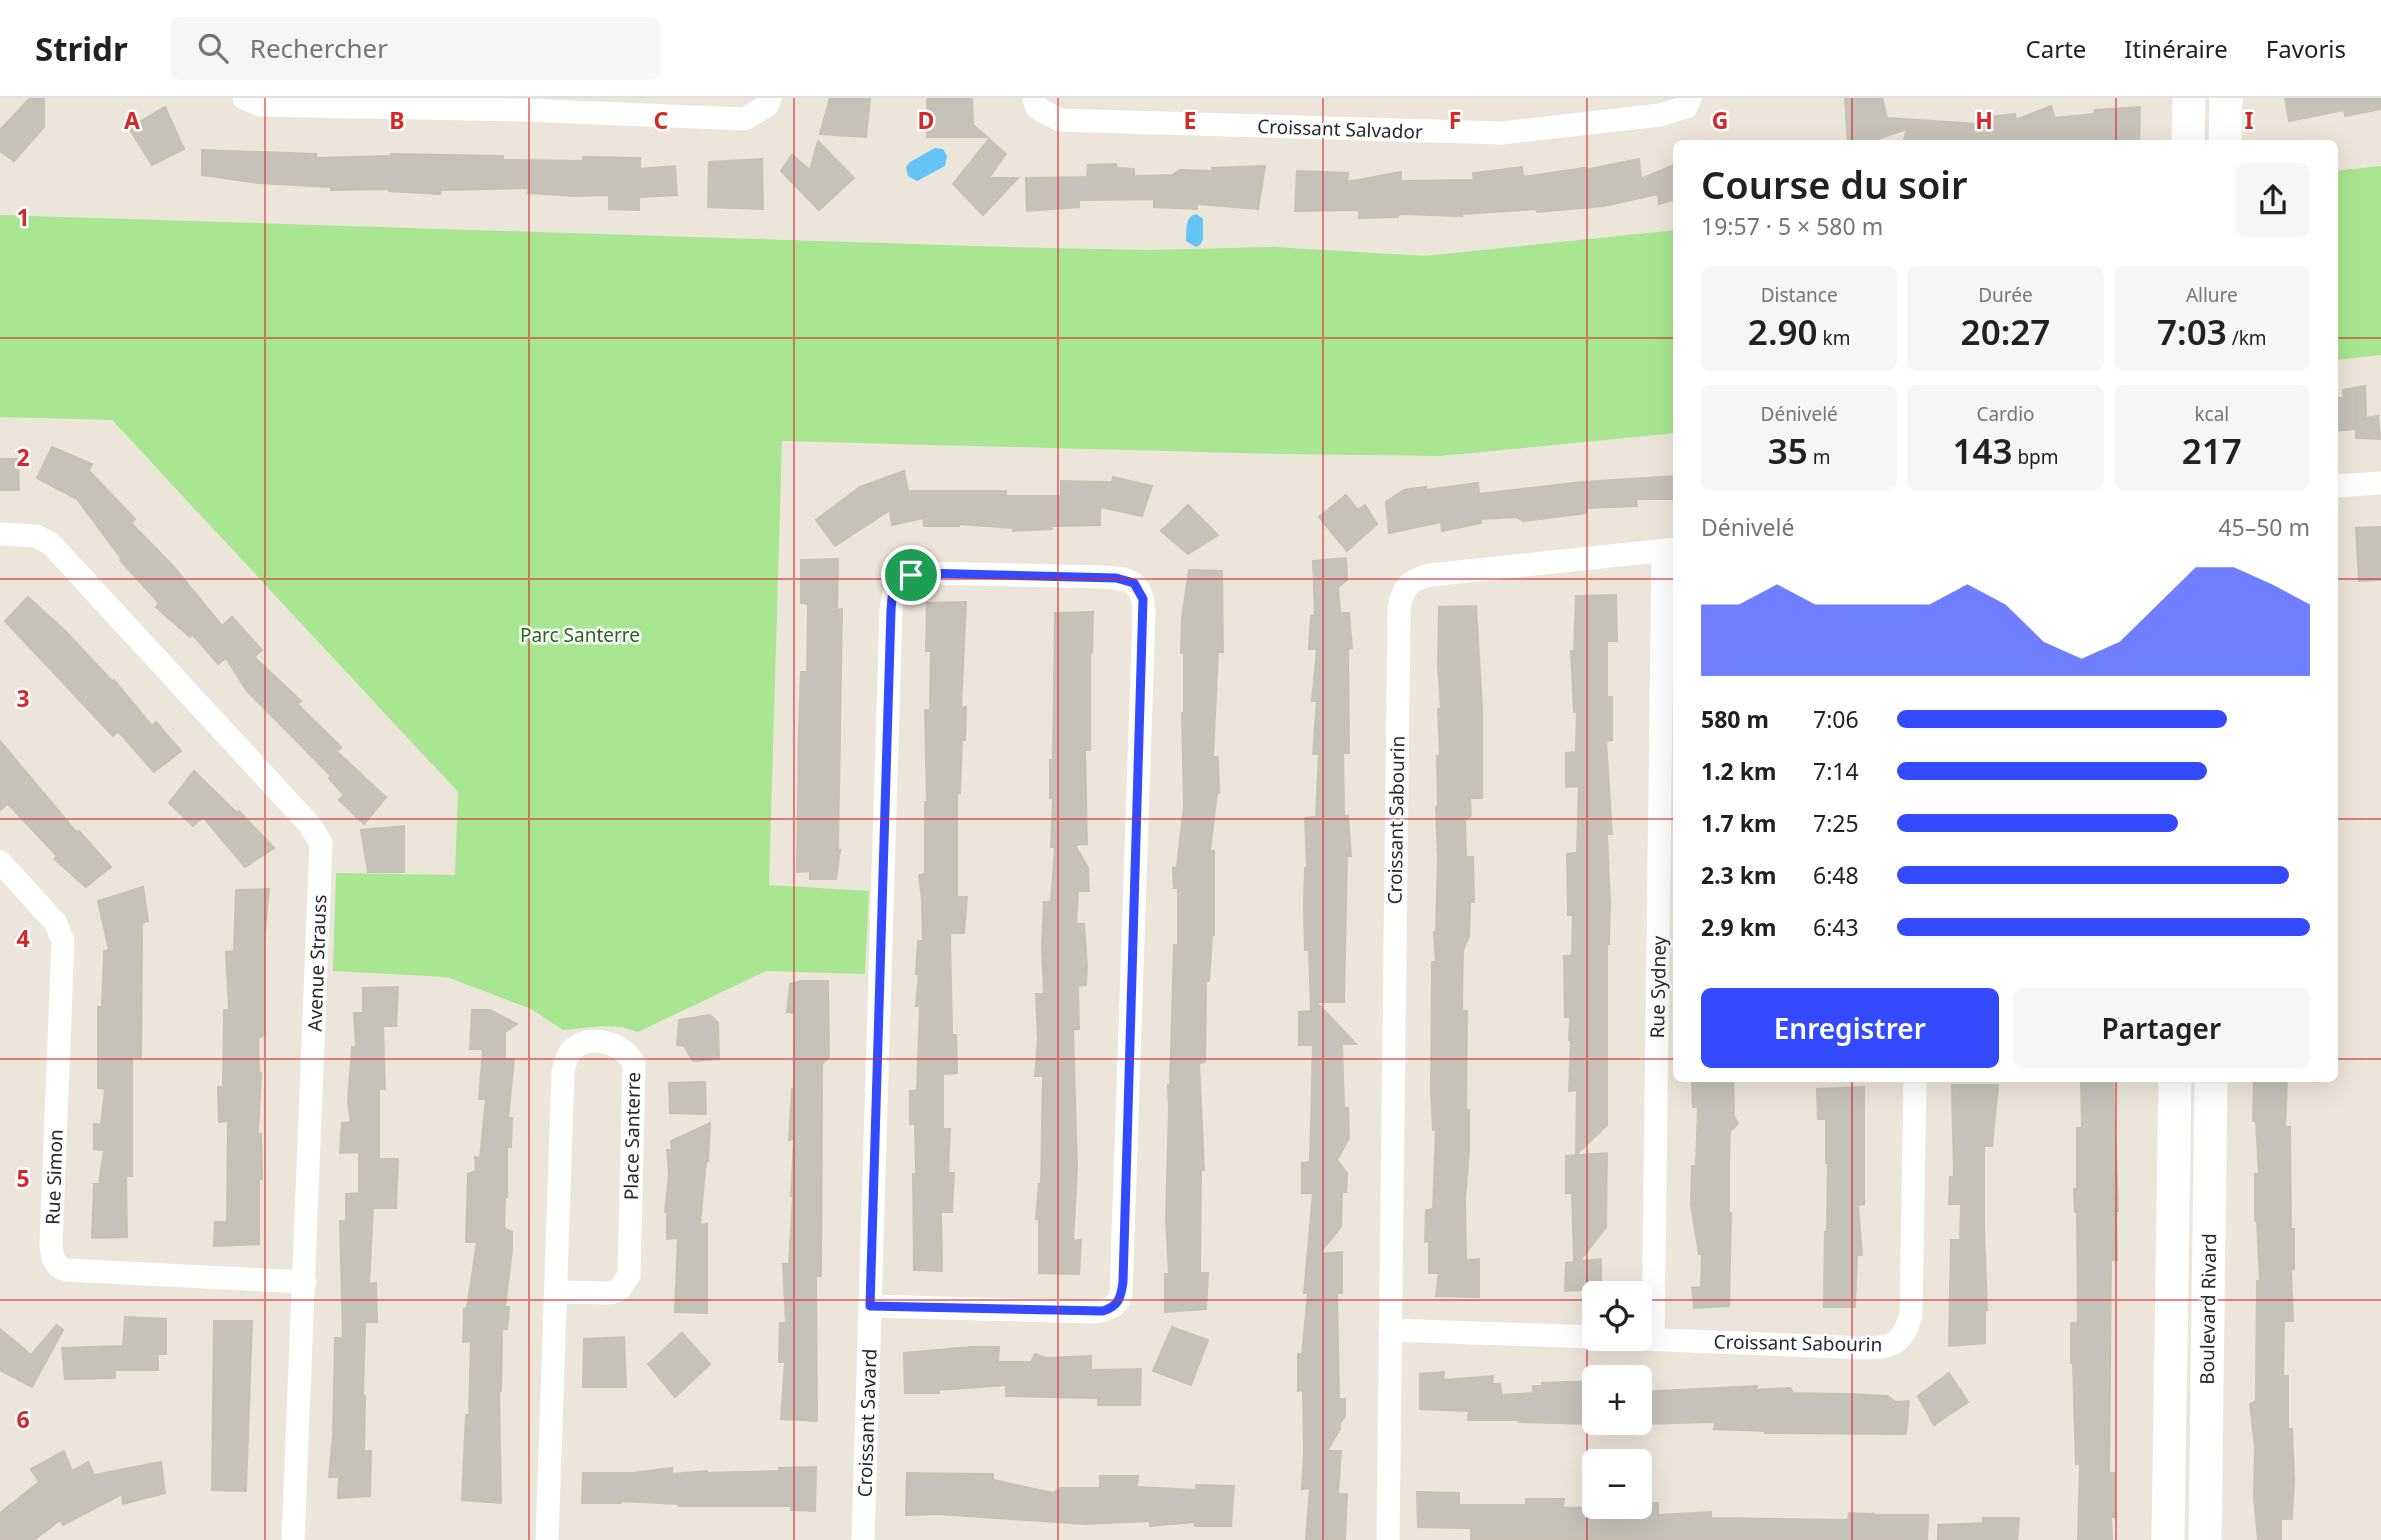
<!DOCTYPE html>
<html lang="fr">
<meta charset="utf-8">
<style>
body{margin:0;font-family:"Noto Sans",sans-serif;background:#f6f6f6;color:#202124;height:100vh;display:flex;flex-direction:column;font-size:26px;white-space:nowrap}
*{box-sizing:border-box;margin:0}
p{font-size:23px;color:#757577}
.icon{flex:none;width:38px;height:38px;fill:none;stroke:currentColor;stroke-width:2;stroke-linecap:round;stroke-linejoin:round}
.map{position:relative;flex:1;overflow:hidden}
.side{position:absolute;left:1673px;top:42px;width:665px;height:942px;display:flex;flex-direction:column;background:#fff;border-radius:10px;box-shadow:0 7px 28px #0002}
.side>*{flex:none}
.fabs{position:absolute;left:1582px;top:1183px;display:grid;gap:14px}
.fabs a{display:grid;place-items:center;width:70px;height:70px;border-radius:10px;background:#fff;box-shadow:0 7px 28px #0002;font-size:35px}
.pin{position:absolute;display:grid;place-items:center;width:60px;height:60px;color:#fff;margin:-30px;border:4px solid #fff;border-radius:50%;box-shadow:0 2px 7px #0007}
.round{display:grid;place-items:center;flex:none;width:74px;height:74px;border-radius:10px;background:#f6f6f6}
.head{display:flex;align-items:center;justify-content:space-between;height:119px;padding:0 28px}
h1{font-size:38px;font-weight:600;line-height:52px}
.figures{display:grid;grid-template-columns:repeat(3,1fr);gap:10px;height:119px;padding:7px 28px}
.figures div{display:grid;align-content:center;border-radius:10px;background:#f6f6f6;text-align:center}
.figures b{font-size:35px;font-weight:600}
.figures small{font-size:19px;font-weight:400}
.figures p{font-size:19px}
.chart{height:196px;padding:14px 28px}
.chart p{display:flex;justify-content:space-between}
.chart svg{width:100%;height:126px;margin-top:7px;fill:#334aff;opacity:.7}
.action{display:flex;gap:14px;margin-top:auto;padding:14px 28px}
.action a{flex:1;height:80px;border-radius:10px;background:#334aff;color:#fff;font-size:28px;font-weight:600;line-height:80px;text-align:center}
.action a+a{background:#f6f6f6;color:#202124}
ul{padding:0 28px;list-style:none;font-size:23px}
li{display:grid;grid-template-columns:112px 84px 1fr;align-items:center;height:52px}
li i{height:18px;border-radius:9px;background:#334aff}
header{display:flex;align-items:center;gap:42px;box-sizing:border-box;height:98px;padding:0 35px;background:#fff;border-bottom:2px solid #e0e0e0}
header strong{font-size:33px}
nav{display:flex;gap:38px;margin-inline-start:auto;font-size:24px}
.search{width:490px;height:63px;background:#f6f6f6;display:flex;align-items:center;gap:18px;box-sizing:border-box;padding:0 24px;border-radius:10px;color:#757577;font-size:26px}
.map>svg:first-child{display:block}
.green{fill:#a8e691}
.water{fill:#64c4f5}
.building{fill:#c7c2b9;stroke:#c7c1b3;stroke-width:2}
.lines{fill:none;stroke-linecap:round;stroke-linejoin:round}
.street{stroke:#fff;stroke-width:23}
.secondary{stroke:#fff;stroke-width:33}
.route-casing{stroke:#fff;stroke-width:14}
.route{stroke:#334aff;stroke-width:9}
.grid{fill:none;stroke:#d62828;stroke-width:2;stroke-opacity:0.55}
.labels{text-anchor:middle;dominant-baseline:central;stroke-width:5;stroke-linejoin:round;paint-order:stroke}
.street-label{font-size:19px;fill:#282828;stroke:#fff}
.park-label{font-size:19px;fill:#206915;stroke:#fff}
.grid-label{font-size:23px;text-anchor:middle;font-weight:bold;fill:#d62828;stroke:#fff;stroke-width:5;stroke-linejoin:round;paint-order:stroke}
</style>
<header>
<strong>Stridr</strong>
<div class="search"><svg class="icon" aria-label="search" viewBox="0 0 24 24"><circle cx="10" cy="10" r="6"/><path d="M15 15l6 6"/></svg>Rechercher</div>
<nav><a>Carte</a><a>Itinéraire</a><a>Favoris</a></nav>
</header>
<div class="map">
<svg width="2381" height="1442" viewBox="0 0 2381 1442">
<rect width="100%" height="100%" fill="#ece5d9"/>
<g class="green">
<polygon points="2381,68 2381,257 2335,262 2335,73"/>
<polygon points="0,117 1010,149 1147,152 1274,149 1425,158 1676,132 1676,335 1441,358 1282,356 782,343 769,787 869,793 865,876 766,873 638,934 622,929 603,928 563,932 531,911 447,879 333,873 336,775 455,777 458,694 112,322 0,319"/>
</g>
<g class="water">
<polygon points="935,50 943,51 947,58 945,68 917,83 908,78 906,69 910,64"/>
<path d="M1196,116L1203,121V142L1200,147L1196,149L1186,143C1187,133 1184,119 1196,116Z"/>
</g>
<g class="building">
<polygon points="30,0 44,0 44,29 14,63 0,53 0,32"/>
<polygon points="830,0 870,0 866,39 820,36"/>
<polygon points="927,0 972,0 973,27 987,39 927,39"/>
<polygon points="1845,0 1882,0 1887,20 1979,26 1979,20 2015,16 2016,22 2051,8 2055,20 2094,16 2095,12 2140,9 2139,46 1903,46 1907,31 1863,46 1848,46"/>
<polygon points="2285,0 2381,0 2381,11 2345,18 2344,12 2289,23"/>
<polygon points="165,9 184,51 152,67 129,30"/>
<polygon points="989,41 1006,56 989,80 1018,80 983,117 953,86"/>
<polygon points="818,43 854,80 819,112 781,73 792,57 810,72"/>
<polygon points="202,52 316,56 316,60 390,58 391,56 503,58 503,62 583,63 583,59 640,60 640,71 675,68 677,97 639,99 639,112 609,111 609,97 575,98 528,95 529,90 441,92 440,96 389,93 389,91 331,92 331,89 258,85 202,77"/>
<polygon points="762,61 763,111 708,109 709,64"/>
<polygon points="1639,61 1641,81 1676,66 1676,101 1659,106 1658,96 1604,108 1537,114 1536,111 1462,116 1462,118 1399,116 1398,119 1359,120 1359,112 1295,113 1297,73 1348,75 1347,84 1401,74 1401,83 1474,82 1473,75 1522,69 1523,79 1585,70 1585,72"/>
<polygon points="1116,66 1117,70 1134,71 1134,78 1172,77 1180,72 1212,73 1212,70 1265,68 1258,111 1197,106 1197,111 1154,109 1154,101 1079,102 1079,109 1027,113 1026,80 1087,79 1088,67"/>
<polygon points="2365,288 2366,320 2378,318 2380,341 2356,340 2356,331 2334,333 2334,300 2344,300 2343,292"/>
<polygon points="52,349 92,366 89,373 135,421 131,425 173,468 222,528 232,519 262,552 254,559 301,603 297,606 341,649 337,654 386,699 364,726 339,702 344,697 329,680 331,678 247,593 226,560 218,566 192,536 190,539 156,509 159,505 120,462 121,460 77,401 37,380"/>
<polygon points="0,361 18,361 19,392 0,392"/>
<polygon points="904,373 908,393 1006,393 1006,398 1061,398 1061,383 1112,384 1113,379 1152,388 1142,418 1100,409 1100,427 1052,428 1052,431 1013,433 1013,430 959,426 959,428 924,428 923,420 892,427 890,412 835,448 816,422 860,389"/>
<polygon points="1676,378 1676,401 1636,401 1637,408 1586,410 1587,415 1523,423 1517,419 1481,421 1481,425 1442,433 1441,424 1389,435 1386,404 1404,392 1426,389 1426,392 1478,385 1479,396 1583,384"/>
<polygon points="1346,397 1358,412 1365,407 1377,426 1347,453 1319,419"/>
<polygon points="1188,407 1218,437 1188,456 1161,433"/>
<polygon points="2381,429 2381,482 2359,483 2356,430"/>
<polygon points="1346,460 1347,482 1338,489 1340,515 1349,515 1352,550 1348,551 1349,655 1343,655 1344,718 1348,718 1351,758 1347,758 1344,904 1316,904 1356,946 1342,946 1344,1010 1348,1010 1349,1040 1337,1062 1347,1075 1346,1094 1342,1094 1341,1129 1319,1156 1342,1154 1342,1195 1337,1195 1339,1301 1345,1301 1345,1318 1340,1325 1340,1331 1327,1353 1341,1353 1338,1396 1347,1396 1345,1441 1306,1442 1310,1390 1302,1391 1304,1354 1303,1292 1298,1293 1298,1256 1302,1256 1308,1195 1304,1195 1313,1095 1302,1095 1302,1065 1310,1064 1313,947 1299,947 1299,914 1311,913 1309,852 1305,852 1304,807 1305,770 1307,770 1305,720 1316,719 1319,656 1313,656 1317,603 1312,603 1317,551 1309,551 1311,518 1315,517 1313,463"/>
<polygon points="838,461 837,512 842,511 838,752 840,752 836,781 810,781 810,773 797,774 799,631 801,574 807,574 808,506 801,505 801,462"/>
<polygon points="1189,472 1222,473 1223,554 1218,554 1213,659 1218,659 1219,695 1217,695 1210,753 1214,753 1214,837 1212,837 1209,883 1206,883 1205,964 1199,965 1204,1072 1201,1072 1200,1175 1208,1175 1206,1211 1165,1214 1165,1176 1169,1176 1166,1121 1169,1011 1168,987 1170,987 1174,847 1178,847 1178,790 1174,790 1173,770 1177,769 1184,708 1182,615 1184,615 1184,555 1181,555 1182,520"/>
<polygon points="1616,497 1617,543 1607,543 1607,599 1612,599 1612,642 1606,643 1612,736 1607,736 1610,805 1609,846 1607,846 1607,1027 1576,1057 1577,992 1569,993 1571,942 1569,942 1570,919 1565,919 1564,858 1572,858 1573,817 1568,817 1567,756 1577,755 1579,688 1566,689 1566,655 1576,654 1577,613 1574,614 1571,553 1574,553 1576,498"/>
<polygon points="28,499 66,534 113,584 114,582 152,628 156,624 181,653 154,674 118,633 113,638 5,523"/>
<polygon points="966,504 961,610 966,609 965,642 962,642 960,695 957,695 957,799 967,799 964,835 950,835 952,937 956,937 957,975 943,976 943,1031 950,1031 948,1075 954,1075 952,1114 941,1114 942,1173 914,1172 913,1076 916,1076 915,1026 910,1026 910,993 917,992 920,908 916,908 919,876 916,876 918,843 923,843 922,802 919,777 925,776 925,704 927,704 925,612 930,612 931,553 926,553 927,505"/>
<polygon points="1476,508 1482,610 1482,700 1470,700 1471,718 1465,722 1466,759 1473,759 1474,804 1470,804 1469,838 1463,853 1462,913 1467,913 1466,1012 1469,1012 1469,1053 1465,1100 1466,1162 1479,1161 1479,1199 1436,1198 1439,1175 1429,1175 1429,1143 1425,1144 1426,1112 1433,1111 1436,1031 1433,1032 1431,994 1432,864 1436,864 1434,834 1436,834 1438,759 1436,709 1438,709 1437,658 1440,657 1438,611 1441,611 1438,567 1439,509"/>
<polygon points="1093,514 1092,555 1090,555 1090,652 1085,652 1087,746 1075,747 1088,770 1089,793 1078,793 1076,826 1084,826 1087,868 1086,887 1078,888 1079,931 1073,931 1077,1071 1073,1143 1081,1142 1079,1176 1039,1175 1039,1121 1036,1121 1039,1086 1041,1086 1043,978 1035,978 1038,941 1036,896 1044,896 1042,849 1044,804 1051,804 1055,749 1051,749 1053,700 1050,700 1050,662 1053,662 1055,515"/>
<polygon points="0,643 77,735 79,733 111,769 86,789 54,761 57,758 8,706 0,712"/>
<polygon points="194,673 237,715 239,713 274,750 245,769 203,719 193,728 169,705"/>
<polygon points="404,728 404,774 368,774 361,732"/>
<polygon points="143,789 148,823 142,825 141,959 132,959 132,1078 126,1078 127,1139 92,1140 94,1086 99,1086 104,1052 94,1051 94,1026 101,1027 105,991 98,990 98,909 102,909 104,853 109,852 98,803"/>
<polygon points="269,791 264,844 264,937 258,940 259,975 261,975 258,1036 261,1036 262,1081 259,1081 259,1146 214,1148 215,1124 227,1124 228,1023 219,1024 218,989 223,989 224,912 229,912 226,854 234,853 236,792"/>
<polygon points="800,883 828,883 829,959 822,966 821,1178 816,1178 817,1323 781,1321 785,1264 779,1264 780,1225 786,1225 783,1166 789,1166 793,1098 791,1098 794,1041 789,1042 792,991 794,991 795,915 787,914 790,886"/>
<polygon points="398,889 396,928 383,928 385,991 379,991 379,1061 398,1061 396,1110 373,1110 369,1186 376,1185 377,1224 365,1224 363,1298 365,1298 364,1353 371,1353 370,1398 338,1400 339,1379 329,1379 333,1338 335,1240 343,1240 340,1123 346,1123 346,1096 359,1095 359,1054 340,1055 342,1025 351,1024 348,1004 352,949 356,949 354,915 363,915 363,890"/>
<polygon points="472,912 490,912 517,926 505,934 505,961 514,961 508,1020 512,1020 511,1049 507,1049 507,1099 505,1099 504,1130 512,1134 512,1152 505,1209 509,1209 507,1231 502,1231 501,1293 499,1294 501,1405 462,1402 466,1317 469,1317 471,1243 463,1244 464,1211 467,1210 477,1144 466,1144 468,1076 476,1073 475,1059 480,1060 486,1001 479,1001 483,951 470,951"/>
<polygon points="710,917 718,925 719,961 693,963 684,948 677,947 679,922"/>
<polygon points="1692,980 1733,980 1734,1018 1738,1026 1730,1033 1729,1065 1729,1115 1731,1115 1729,1208 1694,1210 1692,1190 1701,1189 1702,1156 1699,1156 1691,1107 1692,1068 1696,1068 1698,1009 1693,1009"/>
<polygon points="2081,980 2113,980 2118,1113 2116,1113 2117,1162 2111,1162 2109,1375 2115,1375 2115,1419 2111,1419 2112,1442 2078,1442 2080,1366 2076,1366 2073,1265 2071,1265 2071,1225 2078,1225 2077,1114 2075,1114 2074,1091 2077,1091 2077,1030 2082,1030"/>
<polygon points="2254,980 2287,980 2285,1029 2290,1029 2291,1131 2294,1131 2294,1171 2291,1171 2293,1223 2284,1223 2283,1278 2288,1278 2288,1331 2292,1331 2294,1381 2292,1421 2281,1421 2281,1442 2258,1442 2254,1399 2255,1349 2250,1306 2256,1303 2257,1183 2260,1183 2257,1123 2255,1123 2255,1076 2259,1076 2256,1023 2253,1023"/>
<polygon points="705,984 706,1016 670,1015 669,985"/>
<polygon points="1952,987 1998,987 1992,1048 1984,1048 1984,1129 1987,1212 1985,1212 1985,1245 1949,1248 1951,1142 1960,1142 1961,1106 1949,1106 1950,1079 1954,1079"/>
<polygon points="1864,989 1864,1106 1858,1107 1862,1157 1857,1157 1855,1209 1824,1209 1825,1134 1827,1134 1828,1065 1826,1065 1826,1021 1818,1021 1817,991"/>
<polygon points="710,1025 708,1063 706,1063 700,1127 707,1126 707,1215 675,1214 678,1140 667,1141 667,1114 665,1114 669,1076 667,1052 672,1052 671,1043"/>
<polygon points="1607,1055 1606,1129 1580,1163 1601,1161 1601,1191 1565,1193 1566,1165 1574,1164 1572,1095 1566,1095 1566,1058"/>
<polygon points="125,1219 166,1221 166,1256 158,1256 158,1272 115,1272 115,1280 65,1281 62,1250 123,1248"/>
<polygon points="214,1223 252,1223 246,1393 212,1392"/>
<polygon points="57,1227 63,1232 32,1289 0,1272 0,1231 31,1257"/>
<polygon points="1172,1229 1208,1242 1191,1287 1153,1273"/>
<polygon points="682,1235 710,1266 675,1299 648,1266"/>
<polygon points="624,1239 626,1289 583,1289 584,1241"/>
<polygon points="971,1249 999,1249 998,1264 1031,1264 1035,1256 1045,1260 1091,1258 1091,1272 1141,1271 1140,1307 1098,1307 1098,1300 1006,1298 1006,1287 939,1292 939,1295 905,1295 904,1255"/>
<polygon points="1444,1274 1443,1282 1493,1278 1492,1286 1500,1286 1502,1297 1533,1295 1533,1288 1542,1288 1542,1285 1594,1283 1594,1326 1519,1324 1519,1322 1468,1322 1469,1313 1420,1311 1420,1276"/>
<polygon points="1949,1275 1968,1304 1934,1327 1918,1298"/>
<polygon points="1757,1288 1756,1292 1790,1290 1793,1295 1850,1296 1888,1298 1895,1304 1909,1303 1906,1336 1765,1335 1765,1333 1714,1331 1715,1324 1640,1326 1640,1294"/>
<polygon points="64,1353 72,1373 88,1364 94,1377 161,1364 165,1395 123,1406 122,1396 63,1427 60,1422 34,1442 0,1442 0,1415 39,1384 31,1371"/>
<polygon points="816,1369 815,1413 791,1412 792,1408 679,1408 679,1406 621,1403 621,1405 582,1405 583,1375 633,1375 672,1370 672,1376 707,1373 707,1375 779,1373 779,1370"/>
<polygon points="907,1375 993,1376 993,1382 1053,1395 1061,1390 1100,1390 1100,1378 1138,1378 1137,1389 1196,1392 1196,1387 1234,1388 1231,1428 1195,1428 1195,1424 1150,1428 1150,1423 1085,1426 938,1416 906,1417"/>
<polygon points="1417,1394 1459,1395 1459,1407 1526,1407 1526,1401 1564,1401 1563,1410 1608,1409 1616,1417 1639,1416 1640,1405 1658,1405 1658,1417 1711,1414 1711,1420 1848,1422 1849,1415 1874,1416 1874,1417 1928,1417 1927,1442 1471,1441 1471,1430 1418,1429"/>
<polygon points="1983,1420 2019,1420 2017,1442 1938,1442 1938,1427 1983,1425"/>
</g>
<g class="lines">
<g class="street">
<polyline points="244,0 261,7 523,12 744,21 767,8 770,0"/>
<polyline points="1034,0 1037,10 1060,22 1502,35 1660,17 1686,9 1690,0"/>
<polyline points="2334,388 2381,385"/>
<polyline points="0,436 36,438 51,446 309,726 321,745 293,1442"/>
<path d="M0,764L55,824L63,843L51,1146C52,1158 53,1168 66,1172L305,1184"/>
<polyline points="1390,1232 1594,1239"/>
<path d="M1639,1241L1865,1250C1893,1250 1903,1245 1911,1217L1915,980"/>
<polyline points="1653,1241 1663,453"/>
<path d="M547,1442L563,974C565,966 566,959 571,953C588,934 626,945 634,967L629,1177L619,1192L610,1195L556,1194"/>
<path d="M863,1442L891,512C893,490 900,479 922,475L1104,479C1133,481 1142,484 1144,515L1121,1197C1116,1210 1107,1212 1094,1214L870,1208"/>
<path d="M1388,1442L1399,511C1402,490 1409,482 1430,477L1676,451"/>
</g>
<g class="secondary">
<polyline points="2188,46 2189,0"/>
<polyline points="2225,46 2226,0"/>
<polyline points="2168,1442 2175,980"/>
<polyline points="2205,1442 2211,980"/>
</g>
</g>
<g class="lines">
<g class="route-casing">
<path id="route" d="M922,475L1116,480L1134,485L1143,501L1123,1184C1121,1199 1119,1208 1103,1213L870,1208L891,512L892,500L902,482Z"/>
</g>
<use href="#route" class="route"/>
</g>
<path class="grid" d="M265,0V1442M529,0V1442M794,0V1442M1058,0V1442M1323,0V1442M1587,0V1442M1852,0V46M2116,0V46M0,240H1676M2334,240H2381M0,481H1676M2334,481H2381M0,721H1676M2334,721H2381M0,961H1676M2334,961H2381M1852,980V1442M2116,980V1442M0,1202H1594M1640,1202H2381"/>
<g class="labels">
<g class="street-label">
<text transform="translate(1340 31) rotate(2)">Croissant Salvador</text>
<text transform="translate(1396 722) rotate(-89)">Croissant Sabourin</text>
<text transform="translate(317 865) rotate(-88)">Avenue Strauss</text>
<text transform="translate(1658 889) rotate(-89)">Rue Sydney</text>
<text transform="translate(632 1038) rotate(-89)">Place Santerre</text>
<text transform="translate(54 1079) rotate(-88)">Rue Simon</text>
<text transform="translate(2208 1211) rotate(-89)">Boulevard Rivard</text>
<text transform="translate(1798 1245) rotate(1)">Croissant Sabourin</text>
<text transform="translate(867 1325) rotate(-88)">Croissant Savard</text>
</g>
<g class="park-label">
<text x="580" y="537">Parc Santerre</text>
</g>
</g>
<g class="grid-label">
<text x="132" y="31">A</text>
<text x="397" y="31">B</text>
<text x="661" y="31">C</text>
<text x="926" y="31">D</text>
<text x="1190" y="31">E</text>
<text x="1455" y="31">F</text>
<text x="1720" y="31">G</text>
<text x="1984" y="31">H</text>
<text x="2249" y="31">I</text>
<text x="23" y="128">1</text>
<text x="23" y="368">2</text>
<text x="23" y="609">3</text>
<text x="23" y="849">4</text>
<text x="23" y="1089">5</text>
<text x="23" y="1330">6</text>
</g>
</svg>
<div class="fabs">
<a><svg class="icon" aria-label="locate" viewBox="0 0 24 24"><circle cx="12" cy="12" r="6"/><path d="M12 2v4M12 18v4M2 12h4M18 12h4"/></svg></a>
<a>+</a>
<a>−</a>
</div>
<div class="pin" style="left:911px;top:477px;background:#1e9e55"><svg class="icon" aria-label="arrive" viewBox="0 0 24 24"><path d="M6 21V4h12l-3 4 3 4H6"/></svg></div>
<section class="side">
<div class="head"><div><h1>Course du soir</h1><p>19:57 · 5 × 580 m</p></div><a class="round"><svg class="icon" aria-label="share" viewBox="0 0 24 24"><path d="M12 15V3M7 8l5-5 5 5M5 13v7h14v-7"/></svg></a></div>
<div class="figures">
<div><p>Distance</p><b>2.90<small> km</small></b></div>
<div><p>Durée</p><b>20:27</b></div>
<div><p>Allure</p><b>7:03<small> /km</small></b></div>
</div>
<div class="figures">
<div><p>Dénivelé</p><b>35<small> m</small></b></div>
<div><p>Cardio</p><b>143<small> bpm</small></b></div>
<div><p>kcal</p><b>217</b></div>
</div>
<div class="chart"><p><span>Dénivelé</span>45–50 m</p>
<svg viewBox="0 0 160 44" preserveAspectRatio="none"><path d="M0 44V19L10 19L20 12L30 19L40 19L50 19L60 19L70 12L80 19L90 32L100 38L110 32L120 19L130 6L140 6L150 12L160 19V44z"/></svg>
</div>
<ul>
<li><b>580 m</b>7:06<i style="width:80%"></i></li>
<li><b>1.2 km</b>7:14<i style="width:75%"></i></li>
<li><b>1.7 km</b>7:25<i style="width:68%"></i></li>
<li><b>2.3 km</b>6:48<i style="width:95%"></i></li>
<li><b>2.9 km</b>6:43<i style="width:100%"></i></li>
</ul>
<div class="action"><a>Enregistrer</a><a>Partager</a></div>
</section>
</div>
